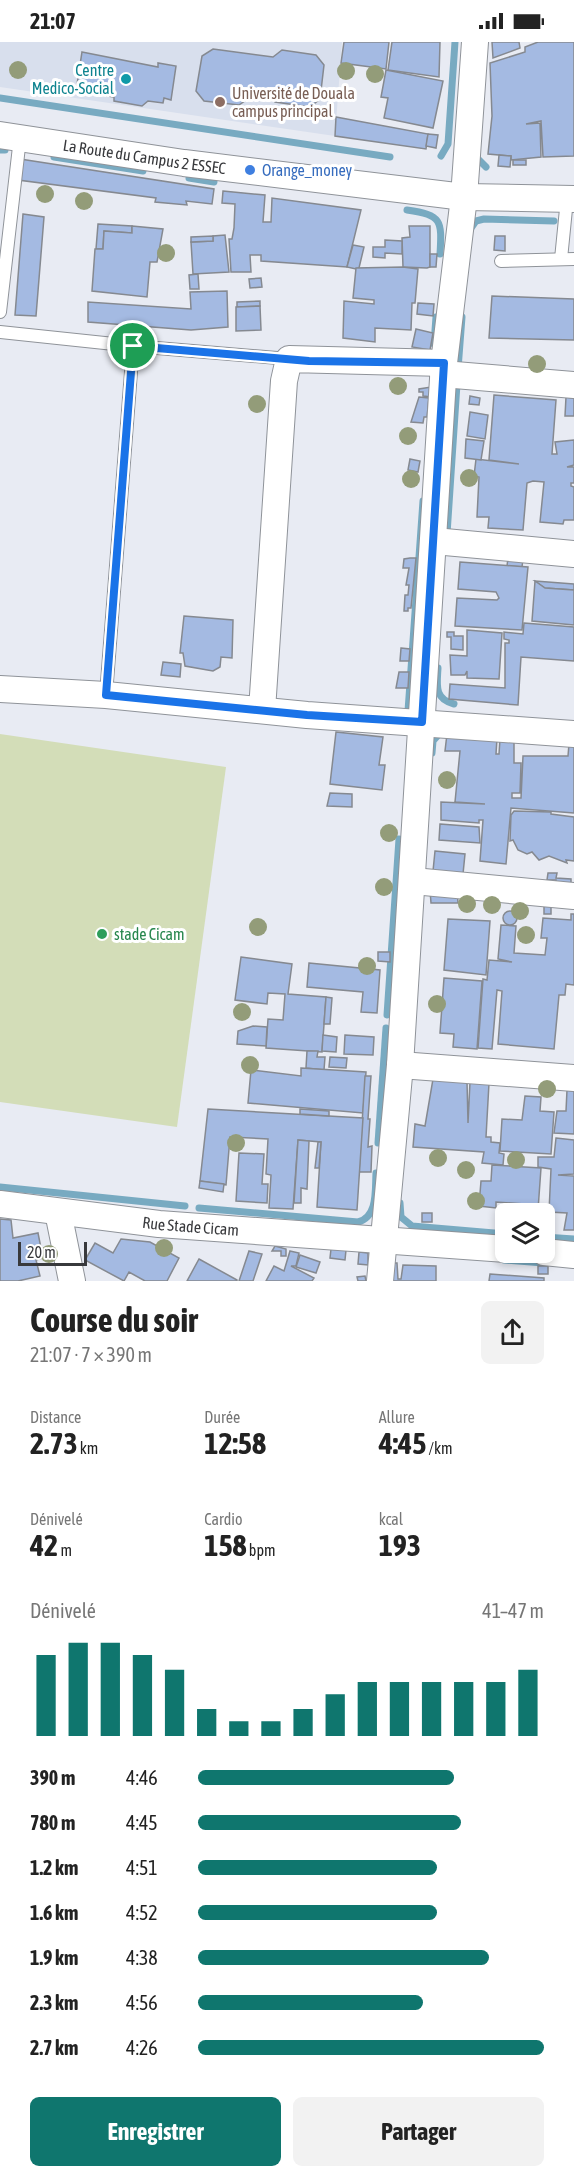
<!DOCTYPE html>
<html lang="fr">
<meta charset="utf-8">
<style>
body{margin:0;font-family:"Asap Condensed",sans-serif;background:#f2f2f2;color:#222;height:100vh;display:flex;flex-direction:column;font-size:22px;white-space:nowrap}
*{box-sizing:border-box;margin:0}
p{font-size:20px;color:#767676}
.icon{flex:none;width:33px;height:33px;fill:none;stroke:currentColor;stroke-width:2;stroke-linecap:round;stroke-linejoin:round}
.map{position:relative;height:1239px;overflow:hidden}
.details{display:flex;flex-direction:column;background:#fff;flex:1}
.details>*{flex:none}
.tools{position:absolute;left:495px;top:1161px;display:grid;gap:12px}
.tools a{display:grid;place-items:center;width:60px;height:60px;border-radius:9px;background:#fff;box-shadow:0 3px 9px #0003;font-size:30px}
.scale{position:absolute;left:18px;bottom:15px;width:69px;box-sizing:border-box;padding-left:6px;border:3px solid #38393c;border-top:0;font-size:16px;line-height:21px;white-space:nowrap;color:#38393c;-webkit-text-stroke:4px #fff;paint-order:stroke}
.pin{position:absolute;display:grid;place-items:center;width:51px;height:51px;color:#fff;margin:-26px;border:3px solid #fff;border-radius:50%;box-shadow:0 2px 6px #0007}
.round{display:grid;place-items:center;flex:none;width:63px;height:63px;border-radius:9px;background:#f2f2f2}
.summary{display:flex;align-items:center;justify-content:space-between;height:102px;padding:0 30px}
h1{font-size:33px;font-weight:700;line-height:45px}
.stats{display:grid;grid-template-columns:repeat(3,1fr);gap:9px;height:102px;padding:6px 30px}
.stats div{display:grid;align-content:center}
.stats b{font-size:30px;font-weight:700}
.stats small{font-size:16px;font-weight:400}
.stats p{font-size:16px}
.chart{height:168px;padding:12px 30px}
.chart p{display:flex;justify-content:space-between}
.chart svg{width:100%;height:108px;margin-top:6px;stroke:#0f766e;stroke-width:6}
.cta{display:flex;gap:12px;margin-top:auto;padding:12px 30px}
.cta a{flex:1;height:69px;border-radius:9px;background:#0f766e;color:#fff;font-size:24px;font-weight:700;line-height:69px;text-align:center}
.cta a+a{background:#f2f2f2;color:#222}
ul{padding:0 30px;list-style:none;font-size:20px}
li{display:grid;grid-template-columns:96px 72px 1fr;align-items:center;height:45px}
li i{height:15px;border-radius:8px;background:#0f766e}
.status{display:flex;justify-content:space-between;align-items:center;height:42px;padding:0 30px;background:#fff;direction:ltr}
.status svg{height:16px;fill:currentColor}
.map>svg:first-child{display:block}
.built{fill:#d8dfed}
.green{fill:#d3ddb8}
.lines{fill:none;stroke-linecap:round;stroke-linejoin:round}
.stream{stroke:#78aac1;stroke-width:7}
.building{fill:#a4bae2;stroke:#858990;stroke-width:1.5}
.lane-casing{stroke:#8f9399;stroke-width:14}
.street-casing{stroke:#8f9399;stroke-width:28}
.lane{stroke:#fff;stroke-width:12}
.street{stroke:#fff;stroke-width:26}
.tree{fill:#939c79}
.route-casing{stroke:#fff;stroke-width:12}
.route{stroke:#1a73e8;stroke-width:8}
.culture-dot{fill:#0f9aa8;stroke:#fff;stroke-width:2}
.education-dot{fill:#8d6e63;stroke:#fff;stroke-width:2}
.shop-dot{fill:#3f7fe0;stroke:#fff;stroke-width:2}
.leisure-dot{fill:#2e9e5b;stroke:#fff;stroke-width:2}
.labels{text-anchor:middle;dominant-baseline:central;stroke-width:6;stroke-linejoin:round;paint-order:stroke}
.culture-label{font-size:16px;fill:#0d838f;stroke:#fff;text-anchor:end}
.education-label{font-size:16px;fill:#785e54;stroke:#fff;text-anchor:start}
.street-label{font-size:16px;fill:#38393c;stroke:#fff}
.shop-label{font-size:16px;fill:#366cbe;stroke:#fff;text-anchor:start}
.leisure-label{font-size:16px;fill:#27864d;stroke:#fff;text-anchor:start}
</style>
<div class="status"><b>21:07</b><svg viewBox="0 0 49 12"><path d="M0 12V9h3v3zM5 12V6h3v6zM10 12V3h3v9zM15 12V0h3v12zM26 1h20v11H26zM47 4h2v5h-2z"/></svg></div>
<div class="map">
<svg width="574" height="1239" viewBox="0 0 574 1239">
<rect width="100%" height="100%" fill="#e8ebf3"/>
<polygon class="built" points="0,0 342,0 335,94 0,45"/>
<polygon class="green" points="0,692 226,725 177,1085 0,1060"/>
<g class="lines">
<g class="stream">
<polyline points="0,56 390,115"/>
<polyline points="0,108 5,108"/>
<polyline points="441,114 448,102 455,0"/>
<polyline points="475,114 486,125"/>
<polyline points="54,115 143,129"/>
<polyline points="189,136 214,140"/>
<path d="M407,168C442,173 442,178 440,212"/>
<polyline points="469,189 476,179 484,177 554,179"/>
<polyline points="434,302 436,275"/>
<polyline points="458,327 462,275"/>
<polyline points="447,492 457,342"/>
<path d="M438,626C437,643 434,657 454,662"/>
<polyline points="408,669 423,459"/>
<polyline points="432,711 433,699 441,690"/>
<polyline points="387,973 399,797"/>
<polyline points="378,1101 386,986"/>
<polyline points="0,1145 185,1164"/>
<polyline points="400,1161 401,1175 412,1184 506,1192"/>
<path d="M199,1166L358,1180C378,1175 375,1148 376,1131"/>
<polyline points="544,1195 574,1197"/>
<polyline points="504,1218 544,1221"/>
</g>
</g>
<g class="building">
<polygon points="344,0 389,0 386,27 341,21"/>
<polygon points="392,0 440,0 439,35 388,28"/>
<polygon points="492,0 519,0 520,6 493,16"/>
<polygon points="538,0 574,0 574,114 543,115 541,79 526,82 540,81 541,115 511,118 511,114 488,112 492,74 490,21 525,10 525,5"/>
<polygon points="213,7 273,15 282,8 316,13 324,23 320,57 310,65 275,60 268,50 250,48 249,56 239,63 204,59 196,49 202,14"/>
<polygon points="82,10 158,25 158,21 176,24 171,58 164,56 163,61 148,59 142,64 114,59 114,55 76,49"/>
<polygon points="386,28 443,39 433,86 384,76 388,56 381,55"/>
<polygon points="336,75 428,92 426,107 335,94"/>
<polygon points="428,92 438,93 436,106 426,104"/>
<polygon points="499,113 511,114 510,125 498,124"/>
<polygon points="20,117 214,147 212,162 186,159 187,163 155,160 156,156 18,138"/>
<rect x="513" y="118" width="13" height="5"/>
<polygon points="223,149 265,153 263,180 271,180 272,156 361,168 347,225 261,219 261,213 250,213 251,230 231,230 229,197 232,197 234,186 235,162 222,161"/>
<polygon points="23,172 44,175 36,274 15,273"/>
<polygon points="98,182 132,184 132,191 104,189 103,207 96,207"/>
<polygon points="132,184 163,187 157,220 150,220 147,255 92,249 95,207 103,207 104,189 132,191"/>
<polygon points="409,184 430,184 430,225 427,226 403,225 402,196 410,195"/>
<polygon points="225,193 229,230 193,232 191,200 213,199 213,194"/>
<polygon points="213,194 213,199 191,200 191,195"/>
<polygon points="495,194 505,194 505,209 494,208"/>
<polygon points="385,198 402,199 402,212 385,211 385,216 373,215 373,205 385,205"/>
<polygon points="353,203 364,205 359,226 356,227 347,225"/>
<polygon points="430,212 437,212 436,225 430,225"/>
<polygon points="403,225 418,227 415,261 412,261 411,288 375,286 375,300 343,296 344,259 374,262 374,258 353,256 356,226"/>
<polygon points="198,232 199,247 190,247 189,233"/>
<polygon points="261,236 262,245 250,246 249,237"/>
<polygon points="227,249 228,285 191,288 88,280 88,260 191,267 190,250"/>
<polygon points="492,254 574,257 574,298 489,296"/>
<polygon points="260,259 260,264 237,265 237,260"/>
<polygon points="418,261 434,262 433,274 417,272"/>
<polygon points="260,264 261,288 236,289 236,265"/>
<polygon points="416,287 433,291 430,308 412,305"/>
<polygon points="431,345 432,355 423,354 423,350 419,350 419,347"/>
<polygon points="494,353 556,358 552,412 557,412 555,400 574,398 574,423 567,425 574,425 574,441 571,441 571,444 574,445 574,478 564,478 563,482 540,480 544,440 533,439 527,441 523,488 488,486 489,475 477,475 479,435 474,434 476,417 519,422 489,418"/>
<polygon points="470,354 480,356 479,363 469,362"/>
<polygon points="419,355 429,356 427,375 424,375 423,381 411,380"/>
<polygon points="566,355 574,356 574,374 565,374"/>
<polygon points="470,370 488,373 485,397 467,394"/>
<polygon points="466,397 484,399 481,418 465,416"/>
<polygon points="410,417 420,419 418,430 408,428"/>
<polygon points="410,516 416,516 411,566 408,566 408,569 404,569 405,553 408,553 409,543 406,543 409,526 403,526 404,517"/>
<polygon points="508,516 523,517 522,525 507,524"/>
<polygon points="460,520 528,525 522,588 455,584 457,556 497,558 499,556 496,550 458,547"/>
<polygon points="535,539 574,542 574,548 545,546"/>
<polygon points="535,539 545,546 574,548 574,583 532,579"/>
<polygon points="184,574 233,578 232,616 221,615 220,625 213,629 185,624 183,611 180,611"/>
<polygon points="524,581 574,585 574,619 521,615 518,663 449,657 450,642 505,646 505,601 509,601 509,598 504,597 504,590 523,592"/>
<polygon points="467,588 502,591 499,637 467,636 467,629 465,633 451,633 450,613 467,614"/>
<polygon points="447,590 454,590 454,594 463,594 463,608 451,607 451,595 447,595"/>
<polygon points="401,606 410,607 409,619 400,619"/>
<polygon points="163,620 181,622 180,635 161,633"/>
<polygon points="399,630 409,630 408,646 396,646"/>
<polygon points="336,690 383,695 379,723 385,723 382,748 330,742"/>
<polygon points="447,692 497,696 496,712 499,712 500,697 514,697 514,721 521,721 520,751 512,751 512,756 521,756 523,714 568,714 569,702 574,702 574,771 511,766 506,822 480,819 483,778 479,778 479,781 441,778 441,760 485,762 455,760 460,709 445,709"/>
<polygon points="330,751 352,752 352,765 327,764"/>
<polygon points="514,769 551,770 551,772 574,775 574,819 566,818 567,821 549,814 539,818 532,810 527,812 518,808 513,798 510,799 511,773"/>
<polygon points="440,782 479,785 480,801 439,798"/>
<polygon points="435,809 465,812 463,832 433,829"/>
<polygon points="548,831 557,831 556,836 571,837 571,842 556,841 556,838 547,838"/>
<polygon points="430,848 457,848 458,861 431,861"/>
<rect x="544" y="863" width="7" height="9"/>
<circle cx="510" cy="876" r="7"/>
<polygon points="571,872 574,872 574,943 566,942 565,953 559,953 554,1007 498,1002 502,949 497,948 492,1007 478,1006 483,937 487,938 489,918 512,920 498,917 501,883 516,884 514,911 545,913 547,896 541,896 543,876 571,878"/>
<polygon points="448,877 490,879 486,933 444,928"/>
<polygon points="378,910 390,910 390,920 378,919"/>
<polygon points="241,915 292,922 288,952 326,955 322,1010 266,1006 268,977 283,978 285,952 268,951 267,962 235,958"/>
<polygon points="309,921 380,928 377,971 361,970 363,950 307,945"/>
<polygon points="444,936 482,939 477,1007 453,1005 454,992 440,991"/>
<polygon points="326,955 332,956 330,982 324,982"/>
<polygon points="253,984 267,985 266,1004 237,1002 238,989"/>
<polygon points="323,993 337,995 336,1010 322,1009"/>
<polygon points="345,993 374,995 373,1013 344,1012"/>
<polygon points="307,1009 318,1009 317,1015 325,1015 324,1028 306,1026"/>
<polygon points="330,1015 347,1016 346,1026 329,1025"/>
<polygon points="301,1026 366,1030 363,1071 248,1061 251,1028 301,1034"/>
<polygon points="365,1034 371,1034 368,1077 370,1077 368,1105 372,1104 371,1130 359,1130"/>
<polygon points="433,1037 467,1039 468,1081 470,1040 489,1041 486,1095 491,1095 491,1100 500,1101 499,1111 504,1112 503,1123 482,1121 484,1110 413,1105 415,1082 425,1084"/>
<polygon points="567,1048 574,1049 574,1092 554,1091 557,1069 566,1069"/>
<polygon points="525,1054 541,1055 540,1069 554,1070 551,1112 500,1109 502,1077 522,1078"/>
<polygon points="208,1067 363,1076 357,1168 317,1165 321,1100 298,1098 293,1167 269,1166 271,1133 266,1132 268,1097 230,1095 226,1143 200,1139"/>
<polygon points="300,1067 329,1069 329,1074 300,1072"/>
<polygon points="556,1096 574,1098 574,1132 558,1133 574,1134 574,1188 564,1188 567,1171 549,1170 551,1127 538,1125 538,1115 554,1115"/>
<polygon points="298,1098 309,1099 307,1147 301,1146 301,1161 294,1161"/>
<polygon points="318,1100 321,1100 319,1126 315,1126"/>
<polygon points="239,1111 264,1112 262,1142 268,1142 267,1161 236,1159"/>
<polygon points="492,1123 541,1126 538,1168 524,1167 524,1162 496,1160 496,1166 479,1164 481,1139 491,1139"/>
<polygon points="200,1139 224,1142 223,1150 199,1146"/>
<rect x="422" y="1171" width="10" height="9"/>
<polygon points="0,1177 11,1178 13,1196 38,1191 43,1216 36,1218 40,1234 18,1239 0,1239"/>
<polygon points="121,1197 150,1200 179,1216 167,1239 145,1239 129,1230 124,1239 85,1218 95,1201 113,1211"/>
<polygon points="275,1204 286,1207 286,1214 281,1214 281,1209 272,1209"/>
<polygon points="331,1207 346,1208 345,1218 330,1216"/>
<polygon points="249,1209 262,1212 253,1239 239,1239"/>
<polygon points="290,1209 299,1211 296,1224 291,1224 314,1236 312,1239 266,1239 274,1224 284,1229"/>
<polygon points="359,1210 368,1211 368,1223 358,1222"/>
<polygon points="300,1213 320,1220 316,1231 296,1225"/>
<polygon points="199,1217 237,1238 237,1239 187,1239"/>
<polygon points="389,1221 397,1221 398,1237 401,1237 403,1223 436,1224 436,1239 388,1239"/>
<rect x="538" y="1224" width="10" height="8"/>
<polygon points="490,1232 544,1236 544,1239 489,1239"/>
<polygon points="365,1234 366,1239 358,1239 357,1235"/>
</g>
<g class="lines">
<g class="lane-casing">
<g id="lane">
<polyline points="561,217 567,157"/>
<polyline points="501,219 574,217"/>
<polyline points="0,270 20,96"/>
<polyline points="0,290 133,304 289,317"/>
<polyline points="106,653 133,304"/>
</g>
</g>
<g class="street-casing">
<g id="street">
<path id="s1" d="M0,93L184,121L464,155L574,157"/>
<polyline points="443,332 574,343"/>
<polyline points="434,499 574,512"/>
<polyline points="0,647 106,653 307,673 574,692"/>
<polyline points="262,668 284,339 289,317 444,321"/>
<polyline points="413,839 574,854"/>
<polyline points="400,1023 574,1036"/>
<path id="s2" d="M0,1162L159,1182L506,1207"/>
<polyline points="58,1170 72,1239"/>
<polyline points="544,1210 574,1213"/>
<polyline points="380,1239 400,1023 444,321 464,155 475,0"/>
</g>
</g>
<use href="#lane" class="lane"/>
<use href="#street" class="street"/>
</g>
<g class="tree">
<circle cx="18" cy="28" r="9"/>
<circle cx="346" cy="29" r="9"/>
<circle cx="375" cy="32" r="9"/>
<circle cx="45" cy="152" r="9"/>
<circle cx="84" cy="159" r="9"/>
<circle cx="166" cy="211" r="9"/>
<circle cx="537" cy="322" r="9"/>
<circle cx="398" cy="344" r="9"/>
<circle cx="257" cy="362" r="9"/>
<circle cx="408" cy="394" r="9"/>
<circle cx="469" cy="436" r="9"/>
<circle cx="411" cy="437" r="9"/>
<circle cx="447" cy="738" r="9"/>
<circle cx="389" cy="791" r="9"/>
<circle cx="384" cy="845" r="9"/>
<circle cx="467" cy="862" r="9"/>
<circle cx="492" cy="863" r="9"/>
<circle cx="520" cy="869" r="9"/>
<circle cx="258" cy="885" r="9"/>
<circle cx="526" cy="893" r="9"/>
<circle cx="367" cy="924" r="9"/>
<circle cx="437" cy="962" r="9"/>
<circle cx="242" cy="970" r="9"/>
<circle cx="250" cy="1023" r="9"/>
<circle cx="547" cy="1047" r="9"/>
<circle cx="236" cy="1101" r="9"/>
<circle cx="438" cy="1116" r="9"/>
<circle cx="516" cy="1118" r="9"/>
<circle cx="466" cy="1128" r="9"/>
<circle cx="476" cy="1159" r="9"/>
<circle cx="164" cy="1206" r="9"/>
<circle cx="49" cy="1212" r="9"/>
</g>
<g class="lines">
<g class="route-casing">
<polygon id="route" points="133,304 309,319 444,321 422,680 307,673 106,653"/>
</g>
<use href="#route" class="route"/>
</g>
<circle class="culture-dot" cx="126" cy="37" r="6"/>
<circle class="education-dot" cx="220" cy="60" r="6"/>
<circle class="shop-dot" cx="250" cy="128" r="6"/>
<circle class="leisure-dot" cx="102" cy="892" r="6"/>
<g class="labels">
<g class="culture-label">
<text x="114" y="28">Centre<tspan x="114" dy="18">Medico-Social</tspan></text>
</g>
<g class="education-label">
<text x="232" y="51">Université de Douala<tspan x="232" dy="18">campus principal</tspan></text>
</g>
<g class="street-label">
<text stroke="none"><textPath href="#s1" startOffset="146">La Route du Campus 2 ESSEC</textPath></text>
<text stroke="none"><textPath href="#s2" startOffset="192">Rue Stade Cicam</textPath></text>
</g>
<g class="shop-label">
<text x="262" y="128">Orange_money</text>
</g>
<g class="leisure-label">
<text x="114" y="892">stade Cicam</text>
</g>
</g>
</svg>
<div class="tools">
<a><svg class="icon" aria-label="layers" viewBox="0 0 24 24"><path d="M12 4l9 5-9 5-9-5zM3 14l9 5 9-5"/></svg></a>
</div>
<div class="scale">20 m</div>
<div class="pin" style="left:133px;top:304px;background:#1e9e55"><svg class="icon" aria-label="arrive" viewBox="0 0 24 24"><path d="M6 21V4h12l-3 4 3 4H6"/></svg></div>
</div>
<section class="details">
<div class="summary"><div><h1>Course du soir</h1><p>21:07 · 7 × 390 m</p></div><a class="round"><svg class="icon" aria-label="share" viewBox="0 0 24 24"><path d="M12 15V3M7 8l5-5 5 5M5 13v7h14v-7"/></svg></a></div>
<div class="stats">
<div><p>Distance</p><b>2.73<small> km</small></b></div>
<div><p>Durée</p><b>12:58</b></div>
<div><p>Allure</p><b>4:45<small> /km</small></b></div>
</div>
<div class="stats">
<div><p>Dénivelé</p><b>42<small> m</small></b></div>
<div><p>Cardio</p><b>158<small> bpm</small></b></div>
<div><p>kcal</p><b>193</b></div>
</div>
<div class="chart"><p><span>Dénivelé</span>41–47 m</p>
<svg viewBox="0 0 160 44" preserveAspectRatio="none"><path d="M5 44V11M15 44V6M25 44V6M35 44V11M45 44V17M55 44V33M65 44V38M75 44V38M85 44V33M95 44V27M105 44V22M115 44V22M125 44V22M135 44V22M145 44V22M155 44V17"/></svg>
</div>
<ul>
<li><b>390 m</b>4:46<i style="width:74%"></i></li>
<li><b>780 m</b>4:45<i style="width:76%"></i></li>
<li><b>1.2 km</b>4:51<i style="width:69%"></i></li>
<li><b>1.6 km</b>4:52<i style="width:69%"></i></li>
<li><b>1.9 km</b>4:38<i style="width:84%"></i></li>
<li><b>2.3 km</b>4:56<i style="width:65%"></i></li>
<li><b>2.7 km</b>4:26<i style="width:100%"></i></li>
</ul>
<div class="cta"><a>Enregistrer</a><a>Partager</a></div>
</section>
